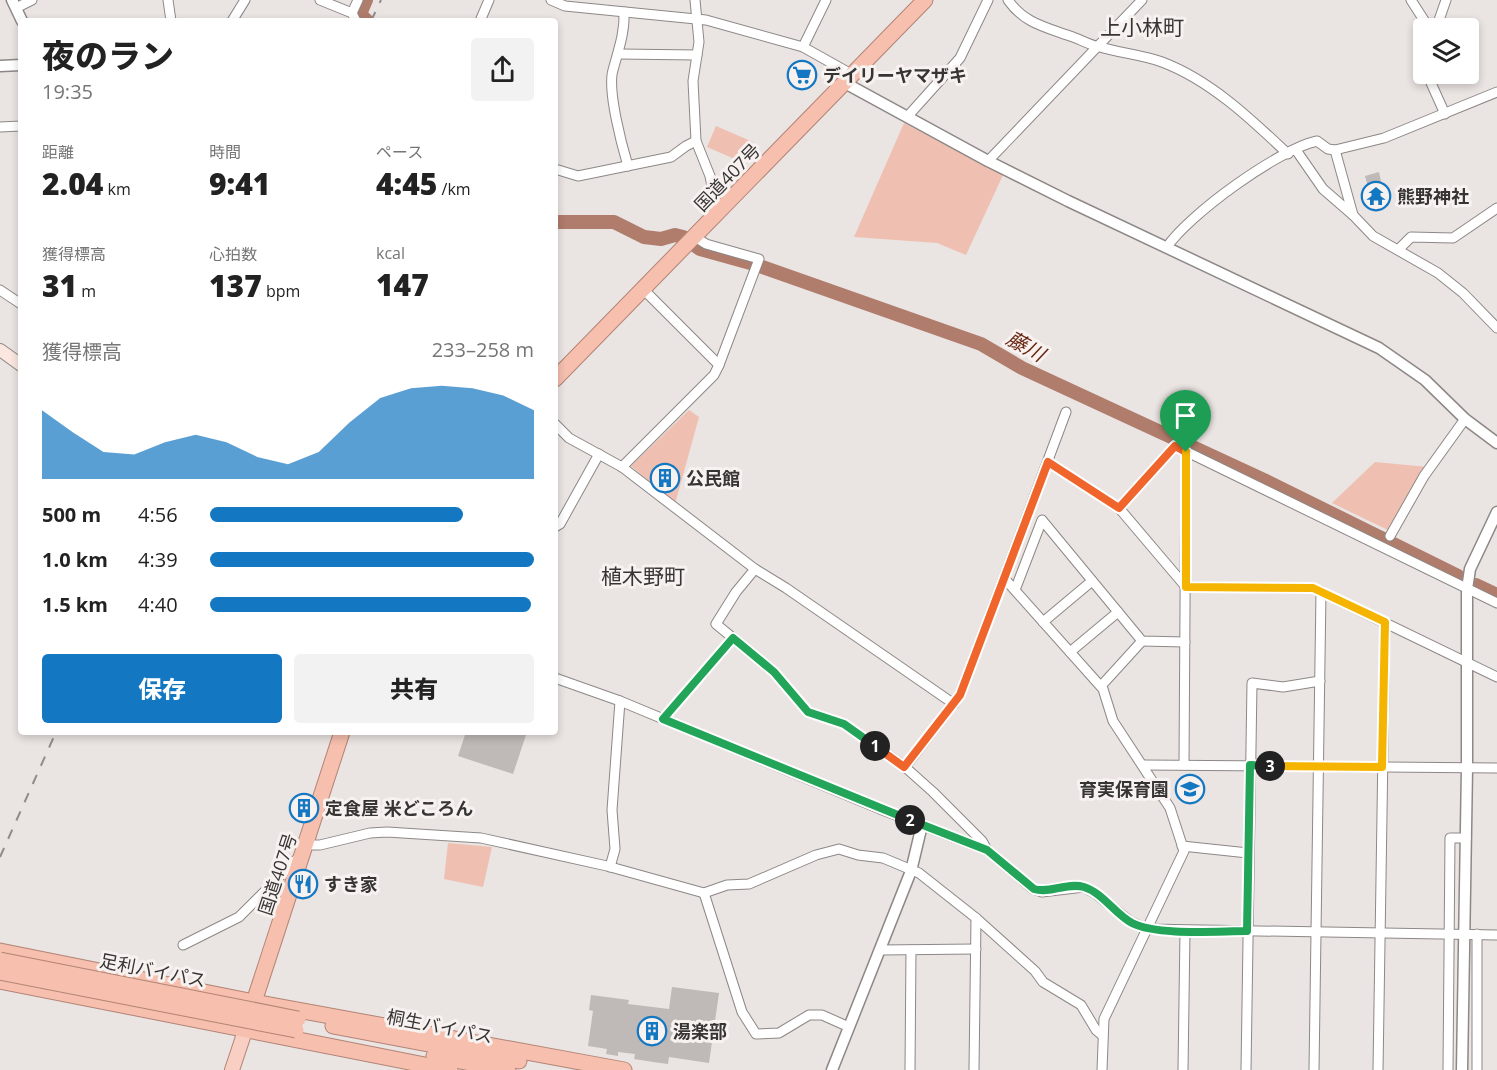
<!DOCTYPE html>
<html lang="ja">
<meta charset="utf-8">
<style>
body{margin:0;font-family:"Open Sans","Noto Sans JP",sans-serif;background:#f2f2f2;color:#222;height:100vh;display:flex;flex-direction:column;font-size:22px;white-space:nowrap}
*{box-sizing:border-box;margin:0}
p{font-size:20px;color:#767676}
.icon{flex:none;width:33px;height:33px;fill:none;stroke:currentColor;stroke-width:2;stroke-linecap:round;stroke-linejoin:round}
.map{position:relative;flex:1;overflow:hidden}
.side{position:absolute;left:18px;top:18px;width:540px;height:717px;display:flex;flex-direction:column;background:#fff;border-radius:6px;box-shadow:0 3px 9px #0003}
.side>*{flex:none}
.fabs{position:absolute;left:1413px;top:18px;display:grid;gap:12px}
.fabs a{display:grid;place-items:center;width:66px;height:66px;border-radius:6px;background:#fff;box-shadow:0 3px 9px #0003;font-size:30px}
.pin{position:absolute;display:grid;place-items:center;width:51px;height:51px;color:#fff;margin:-62px -26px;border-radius:50% 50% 50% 0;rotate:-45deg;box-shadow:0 0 6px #0007}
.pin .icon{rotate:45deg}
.km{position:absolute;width:30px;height:30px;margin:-15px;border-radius:50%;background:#222;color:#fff;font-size:16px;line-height:30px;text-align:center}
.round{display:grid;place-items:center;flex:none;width:63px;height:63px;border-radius:6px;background:#f2f2f2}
.headline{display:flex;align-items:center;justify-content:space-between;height:102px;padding:0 24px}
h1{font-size:33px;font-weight:800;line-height:45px}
.metrics{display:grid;grid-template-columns:repeat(3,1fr);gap:9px;height:102px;padding:6px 24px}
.metrics div{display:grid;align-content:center}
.metrics b{font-size:30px;font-weight:800}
.metrics small{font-size:16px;font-weight:400}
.metrics p{font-size:16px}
.chart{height:168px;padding:12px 24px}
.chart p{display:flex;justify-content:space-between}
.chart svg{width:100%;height:108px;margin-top:6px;fill:#1477c2;opacity:.7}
.cta{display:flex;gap:12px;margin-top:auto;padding:12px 24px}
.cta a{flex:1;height:69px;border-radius:6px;background:#1477c2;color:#fff;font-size:24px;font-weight:800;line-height:69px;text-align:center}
.cta a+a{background:#f2f2f2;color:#222}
ul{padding:0 24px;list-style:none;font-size:20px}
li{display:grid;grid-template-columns:96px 72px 1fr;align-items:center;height:45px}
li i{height:15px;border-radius:8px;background:#1477c2}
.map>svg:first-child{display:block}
.green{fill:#efc0b1}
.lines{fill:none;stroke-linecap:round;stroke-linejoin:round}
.river{stroke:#b07c6c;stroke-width:14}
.building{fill:#bfb9b7}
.minor-casing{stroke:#8d8886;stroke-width:11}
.tertiary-casing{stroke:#8d8886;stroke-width:13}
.secondary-casing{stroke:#8d8886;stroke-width:14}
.primary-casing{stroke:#b28476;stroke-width:16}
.trunk-casing{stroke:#b28476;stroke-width:17}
.minor{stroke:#fff;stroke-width:9}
.tertiary{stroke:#fff;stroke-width:10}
.secondary{stroke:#fce7e0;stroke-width:12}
.primary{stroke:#f8cfc2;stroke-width:14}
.trunk{stroke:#f6bfae;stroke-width:15}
.rail{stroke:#918c8b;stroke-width:2;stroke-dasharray:10 10;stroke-linecap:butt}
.trunk-bridge-casing{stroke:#b28476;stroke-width:17;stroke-linecap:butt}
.trunk-bridge{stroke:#f6bfae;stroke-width:15}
.split-1-casing{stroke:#fff;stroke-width:12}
.split-2-casing{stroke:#fff;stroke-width:12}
.split-3-casing{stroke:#fff;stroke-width:12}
.split-4-casing{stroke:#fff;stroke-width:12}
.split-1{stroke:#f0652b;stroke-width:8}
.split-2{stroke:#22a559;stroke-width:8}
.split-3{stroke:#22a559;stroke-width:8}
.split-4{stroke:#f5b400;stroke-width:8}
.labels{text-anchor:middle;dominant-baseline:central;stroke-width:6;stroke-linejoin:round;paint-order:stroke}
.poi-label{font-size:18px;font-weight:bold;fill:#373434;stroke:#f7f1ef;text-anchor:start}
.street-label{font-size:18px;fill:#373434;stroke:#f7f1ef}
.water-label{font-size:20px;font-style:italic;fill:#672610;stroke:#f7f1ef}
.quarter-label{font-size:21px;fill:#373434;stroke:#f7f1ef}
</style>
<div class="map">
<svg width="1497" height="1070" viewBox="0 0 1497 1070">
<rect width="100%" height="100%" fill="#eae4e2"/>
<g class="green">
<polygon points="904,123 1003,175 966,255 937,243 854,237"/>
<polygon points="716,126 753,142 744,163 707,147"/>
<polygon points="689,410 699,417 675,504 631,466"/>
<polygon points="1375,462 1428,467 1390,531 1332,503"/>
<polygon points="448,843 492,847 483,887 444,879"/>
</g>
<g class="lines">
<g class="river">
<polyline points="366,0 360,14 367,21"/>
<polyline points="555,222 614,222 644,237 661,239 675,235 683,237 700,249 754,264 981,344 1022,368 1264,480 1458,576"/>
<polyline points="1476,585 1497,595"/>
</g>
</g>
<g class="building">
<polygon points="1379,172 1383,191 1370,194 1365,176"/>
<polygon points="668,465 679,473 663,490 652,482"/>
<polygon points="466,732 527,732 513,774 458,756"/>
<polygon points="672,987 719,993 709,1063 669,1057 668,1064 653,1062 634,1059 635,1054 618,1052 618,1056 606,1054 607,1049 588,1046 593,1011 589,1010 591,995 629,1000 628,1004 669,1009"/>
</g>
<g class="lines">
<g class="minor-casing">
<g id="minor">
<polyline points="168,0 171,21"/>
<polyline points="320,0 352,13 356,21"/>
<polyline points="551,0 565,6 706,20 803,47 853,75"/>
<polyline points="695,0 699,42 693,81 696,141 710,176 717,214"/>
<path d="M1008,0C1024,23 1045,27 1070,36C1080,39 1089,45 1100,47C1120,53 1143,55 1162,62C1210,80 1251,119 1288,154"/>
<polyline points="1411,0 1429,28"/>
<polyline points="16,8 32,0"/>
<path d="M624,12C625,33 618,51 613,70C607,90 622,146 628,166"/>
<polyline points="352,13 358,0"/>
<polyline points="232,21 245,0"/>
<polyline points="480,21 489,0"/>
<polyline points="1433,28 1438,23 1446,0"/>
<polyline points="1424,39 1419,48 1424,65"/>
<polyline points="803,47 826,0"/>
<polyline points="619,54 697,55"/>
<polyline points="1427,74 1445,114"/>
<polyline points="907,117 960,58 988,0"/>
<polyline points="0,127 21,126"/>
<polyline points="1296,150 1323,189 1353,215"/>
<polyline points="1335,150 1353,215 1373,236 1438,273 1463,293 1497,328"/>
<polyline points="988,161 1142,0"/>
<polyline points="555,169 578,176 671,157 686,146 696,141"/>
<polyline points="695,237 706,244 759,259 719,365"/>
<path d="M1167,247C1188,215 1279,149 1317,141L1328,149L1335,150L1384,138L1497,92"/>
<polyline points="1399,249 1411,237 1453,238 1497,208"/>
<polyline points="0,290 21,304"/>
<polyline points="555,424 569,438 622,467 755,569 786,588 954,704"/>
<polyline points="1048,462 1119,508 1186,587 1313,588 1497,677"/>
<polyline points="622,467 714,375 719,365 643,289"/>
<polyline points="1119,508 1175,446 1497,603"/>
<polyline points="555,527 560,524 599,454"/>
<polyline points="1390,536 1424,476 1465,419"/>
<polyline points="755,569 736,592 716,624 774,672 808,712 844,724 905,767 933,792 982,841 987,850"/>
<polyline points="1004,578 1103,689 1113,721 1170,808 1184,851 1104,1019 1102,1070"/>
<polyline points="1015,590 1042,520 1142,641 1185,642"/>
<polyline points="1043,622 1092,581"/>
<polyline points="1070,652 1118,612"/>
<polyline points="555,678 620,701 880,809 987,850 1033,889 1042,892 1084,887 1096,894 1131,922 1148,929 1497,935"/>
<polyline points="1101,686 1142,641"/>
<polyline points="663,719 733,638"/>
<polyline points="1184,764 1186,452"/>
<polyline points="1143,765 1497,768"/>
<polyline points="905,767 960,695 1066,412"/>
<polyline points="307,845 320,845 370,833 387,832 481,838 607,866 704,893 727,885 749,884 816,855 839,849 858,855 883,858 919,873 976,918 1035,971 1043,982 1081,1005 1096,1030 1102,1035"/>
<polyline points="1182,846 1248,853"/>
<polyline points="610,867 615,849 612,810 620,701"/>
<polyline points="704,893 742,1012 756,1034 779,1033 809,1015 822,1015 849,1027"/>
<polyline points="183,945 239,917 300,856"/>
<polyline points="880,950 976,949"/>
<polyline points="910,1070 911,950"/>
<polyline points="974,1070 976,918"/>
<polyline points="1183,1070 1185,931"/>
<polyline points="1246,1070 1252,683 1283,687 1320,681"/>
<polyline points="1314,1070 1321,591"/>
<polyline points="1378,1070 1385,623"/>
<polyline points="1448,1070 1450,838 1466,838"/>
<polyline points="1477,1070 1477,934"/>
</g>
</g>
<g class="tertiary-casing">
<g id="tertiary">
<polyline points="12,0 22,21"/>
<polyline points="0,66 21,65"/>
<polyline points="845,83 988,161 1068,201 1379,348 1425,380 1465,419 1497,443"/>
<polyline points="832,1070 911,871 922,825"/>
<polyline points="1462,1070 1467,768 1467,589 1470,569 1497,512"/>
</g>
</g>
<g class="secondary-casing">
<polyline id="secondary" points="0,350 21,365"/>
</g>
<g class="primary-casing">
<polyline id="primary" points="232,1070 246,1028"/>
</g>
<g class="trunk-casing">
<g id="trunk">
<polyline points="555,379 925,0"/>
<polyline points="0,951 254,1002 624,1070"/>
<polyline points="0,981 450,1070"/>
<polyline points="251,1011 342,732"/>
<polyline points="333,1026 519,1061"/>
<polyline points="434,1056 508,1070"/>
</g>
</g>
<use href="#minor" class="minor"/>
<use href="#tertiary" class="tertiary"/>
<use href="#secondary" class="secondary"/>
<use href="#primary" class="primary"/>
<use href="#trunk" class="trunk"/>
<g class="rail">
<polyline points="371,21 381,0"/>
<polyline points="0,857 56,732"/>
</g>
<g class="trunk-bridge-casing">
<g id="trunk-bridge">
<polyline points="0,960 298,1019"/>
<polyline points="0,972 296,1030"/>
</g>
</g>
<use href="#trunk-bridge" class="trunk-bridge"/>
</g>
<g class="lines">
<g class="split-1-casing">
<polyline id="split-1" points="875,746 904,767 960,695 1048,462 1119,508 1175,446 1186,452"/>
</g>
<g class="split-2-casing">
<polyline id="split-2" points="875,746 844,724 808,712 774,672 733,638 663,719 910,820"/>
</g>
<g class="split-3-casing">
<path id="split-3" d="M910,820L987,850L1034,889C1050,894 1067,882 1084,887C1103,893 1115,914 1132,923C1158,936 1217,931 1247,931L1250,765L1270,766"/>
</g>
<g class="split-4-casing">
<polyline id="split-4" points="1186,452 1186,587 1313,588 1385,622 1382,767 1270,766"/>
</g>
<use href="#split-1" class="split-1"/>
<use href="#split-2" class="split-2"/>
<use href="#split-3" class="split-3"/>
<use href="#split-4" class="split-4"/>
</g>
<defs>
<g id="supermarket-ring" transform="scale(1.5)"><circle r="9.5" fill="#f7f1ef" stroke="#1477c2" stroke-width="1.5"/><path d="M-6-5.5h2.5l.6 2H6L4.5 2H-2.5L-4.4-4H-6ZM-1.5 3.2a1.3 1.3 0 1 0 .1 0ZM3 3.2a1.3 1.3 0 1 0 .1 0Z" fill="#1477c2"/></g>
<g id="temple-ring" transform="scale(1.5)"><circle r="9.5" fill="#f7f1ef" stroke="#1477c2" stroke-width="1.5"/><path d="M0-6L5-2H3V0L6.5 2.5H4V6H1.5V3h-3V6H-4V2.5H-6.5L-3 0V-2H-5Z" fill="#1477c2"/></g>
<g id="building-ring" transform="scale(1.5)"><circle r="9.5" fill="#f7f1ef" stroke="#1477c2" stroke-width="1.5"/><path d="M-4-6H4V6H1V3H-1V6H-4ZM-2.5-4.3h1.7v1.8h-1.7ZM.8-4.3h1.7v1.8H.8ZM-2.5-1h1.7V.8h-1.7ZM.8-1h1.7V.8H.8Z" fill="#1477c2"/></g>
<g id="school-ring" transform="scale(1.5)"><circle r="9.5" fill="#f7f1ef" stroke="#1477c2" stroke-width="1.5"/><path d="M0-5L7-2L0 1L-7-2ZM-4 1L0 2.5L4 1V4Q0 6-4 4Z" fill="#1477c2"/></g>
<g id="restaurant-ring" transform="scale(1.5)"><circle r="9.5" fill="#f7f1ef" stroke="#1477c2" stroke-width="1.5"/><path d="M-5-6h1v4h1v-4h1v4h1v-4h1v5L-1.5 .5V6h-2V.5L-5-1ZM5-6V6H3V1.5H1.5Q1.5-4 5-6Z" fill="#1477c2"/></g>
</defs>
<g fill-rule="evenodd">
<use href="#supermarket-ring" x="802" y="75"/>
<use href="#temple-ring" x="1376" y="196"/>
<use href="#building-ring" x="665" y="478"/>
<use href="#school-ring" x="1190" y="789"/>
<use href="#building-ring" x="304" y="808"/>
<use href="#restaurant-ring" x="303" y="884"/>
<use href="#building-ring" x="652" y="1031"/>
</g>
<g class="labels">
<g class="poi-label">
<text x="823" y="75">デイリーヤマザキ</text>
<text x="1397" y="196">熊野神社</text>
<text x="686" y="478">公民館</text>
<text x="1169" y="789" text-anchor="end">育実保育園</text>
<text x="325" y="808">定食屋 米どころん</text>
<text x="324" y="884">すき家</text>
<text x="673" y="1031">湯楽部</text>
</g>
<g class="street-label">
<text transform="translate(727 177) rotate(-46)">国道407号</text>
<text transform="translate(277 874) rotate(-72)">国道407号</text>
<text transform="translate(153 970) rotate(11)">足利バイパス</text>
<text transform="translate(440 1026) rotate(11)">桐生バイパス</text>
</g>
<g class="water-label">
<text transform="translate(1026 346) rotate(29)">藤川</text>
</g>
<g class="quarter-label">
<text x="1142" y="27">上小林町</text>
<text x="643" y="576">植木野町</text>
</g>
</g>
</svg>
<div class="fabs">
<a><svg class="icon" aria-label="layers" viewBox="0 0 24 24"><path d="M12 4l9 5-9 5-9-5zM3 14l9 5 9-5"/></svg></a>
</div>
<div class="pin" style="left:1186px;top:452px;background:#1e9e55"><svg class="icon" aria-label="arrive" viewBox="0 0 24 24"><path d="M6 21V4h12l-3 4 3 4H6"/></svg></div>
<b class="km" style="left:875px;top:746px">1</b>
<b class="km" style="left:910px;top:820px">2</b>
<b class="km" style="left:1270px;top:766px">3</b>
<section class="side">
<div class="headline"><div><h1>夜のラン</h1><p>19:35</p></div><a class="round"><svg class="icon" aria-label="share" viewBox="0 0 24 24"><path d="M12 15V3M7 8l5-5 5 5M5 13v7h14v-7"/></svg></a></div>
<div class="metrics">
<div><p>距離</p><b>2.04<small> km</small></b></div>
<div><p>時間</p><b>9:41</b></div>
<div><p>ペース</p><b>4:45<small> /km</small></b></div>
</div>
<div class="metrics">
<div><p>獲得標高</p><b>31<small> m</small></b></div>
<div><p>心拍数</p><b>137<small> bpm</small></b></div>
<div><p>kcal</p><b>147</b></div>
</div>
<div class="chart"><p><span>獲得標高</span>233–258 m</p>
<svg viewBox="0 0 160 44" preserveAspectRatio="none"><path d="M0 44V16L10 25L20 33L30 34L40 29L50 26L60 29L70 35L80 38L90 33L100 21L110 11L120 7L130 6L140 7L150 10L160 16V44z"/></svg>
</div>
<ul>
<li><b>500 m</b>4:56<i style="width:78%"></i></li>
<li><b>1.0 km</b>4:39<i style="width:100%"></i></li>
<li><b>1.5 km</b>4:40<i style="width:99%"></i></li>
</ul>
<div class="cta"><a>保存</a><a>共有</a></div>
</section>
</div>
